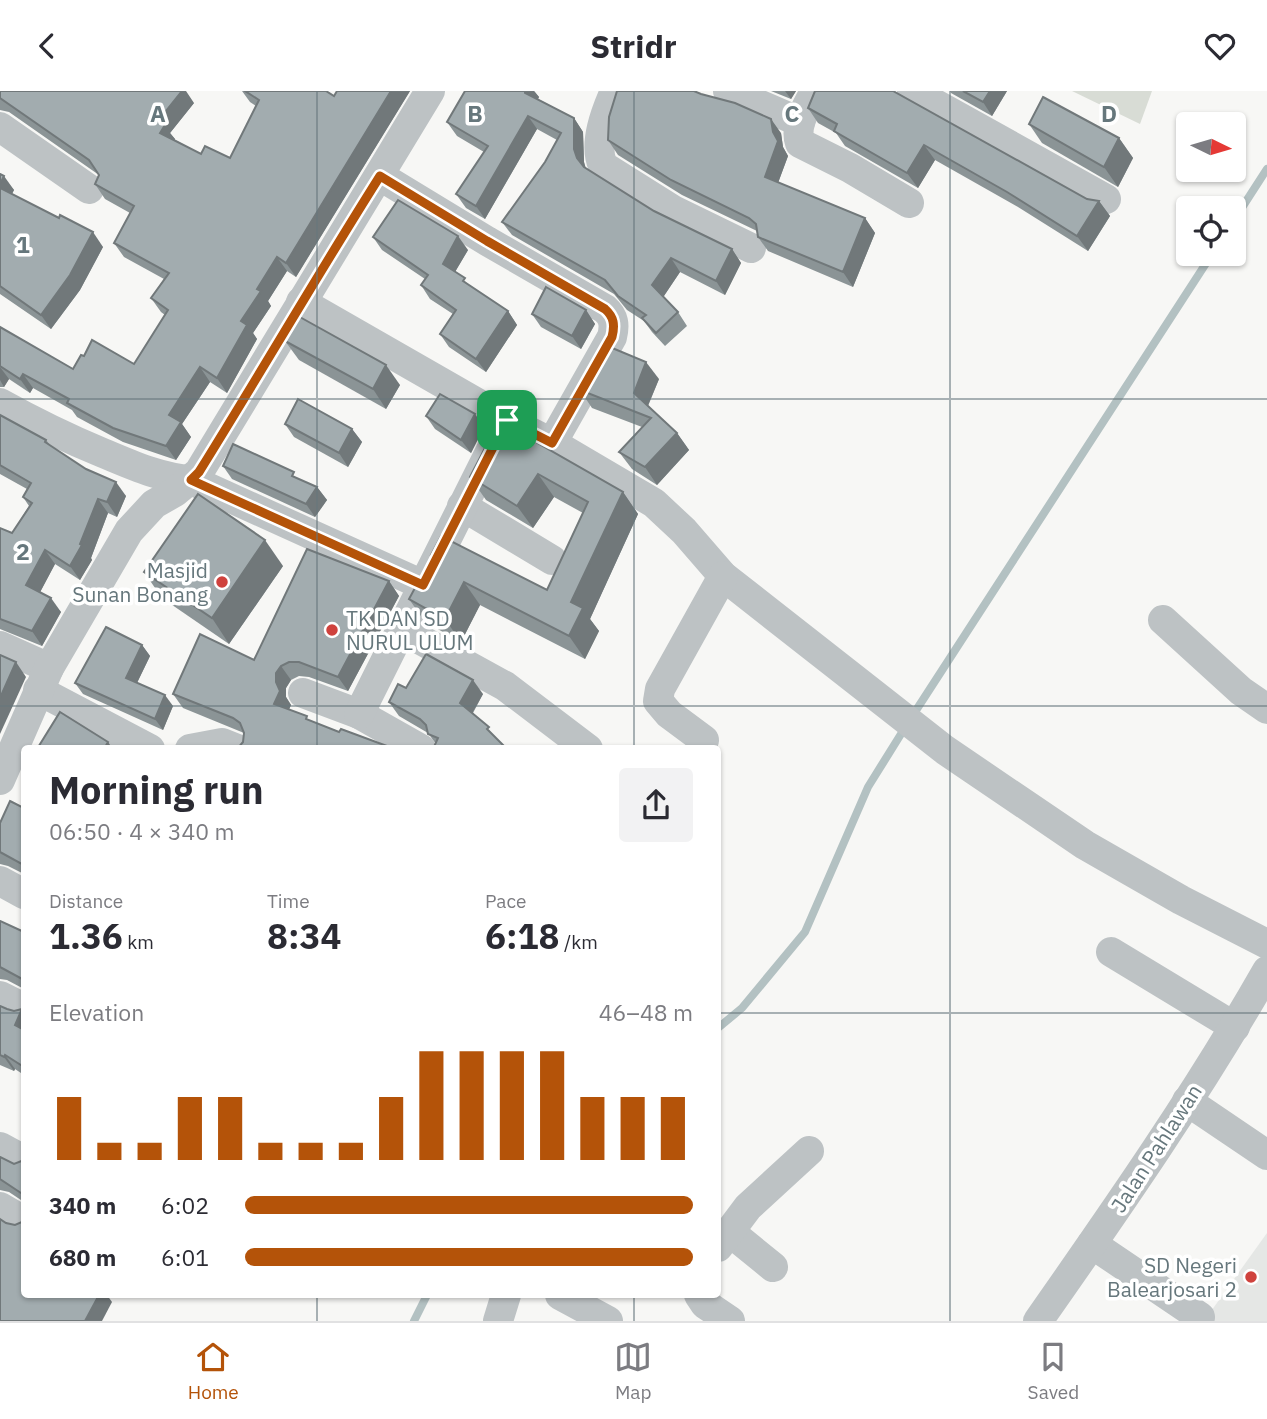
<!DOCTYPE html>
<meta charset="utf-8">
<style>
body{margin:0;font-family:"IBM Plex Sans",sans-serif;background:#f2f2f3;color:#2b2b33;height:100vh;display:flex;flex-direction:column;font-size:26px;white-space:nowrap}
*{box-sizing:border-box;margin:0}
p{font-size:23px;color:#7c7c81}
.icon{flex:none;width:38px;height:38px;fill:none;stroke:currentColor;stroke-width:2;stroke-linecap:round;stroke-linejoin:round}
.map{position:relative;flex:1;overflow:hidden}
.side{position:absolute;left:21px;top:654px;width:700px;height:553px;display:flex;flex-direction:column;background:#fff;border-radius:7px;box-shadow:0 2px 5px #0004}
.side>*{flex:none}
.needle{width:46px;rotate:95deg}
.tools{position:absolute;left:1176px;top:21px;display:grid;gap:14px}
.tools a{display:grid;place-items:center;width:70px;height:70px;border-radius:7px;background:#fff;box-shadow:0 2px 5px #0004;font-size:35px}
.pin{position:absolute;display:grid;place-items:center;width:60px;height:60px;color:#fff;margin:-30px;border-radius:14px;box-shadow:0 4px 10px #0006}
.round{display:grid;place-items:center;flex:none;width:74px;height:74px;border-radius:7px;background:#f2f2f3}
.overview{display:flex;align-items:center;justify-content:space-between;height:119px;padding:0 28px}
h1{font-size:38px;font-weight:700;line-height:52px}
.figures{display:grid;grid-template-columns:repeat(3,1fr);gap:10px;height:119px;padding:7px 28px}
.figures div{display:grid;align-content:center}
.figures b{font-size:35px;font-weight:700}
.figures small{font-size:19px;font-weight:400}
.figures p{font-size:19px}
.chart{height:196px;padding:14px 28px}
.chart p{display:flex;justify-content:space-between}
.chart svg{width:100%;height:126px;margin-top:7px;stroke:#b45309;stroke-width:6}
ul{padding:0 28px;list-style:none;font-size:23px}
li{display:grid;grid-template-columns:112px 84px 1fr;align-items:center;height:52px}
li i{height:18px;border-radius:9px;background:#b45309}
header{display:flex;justify-content:space-between;align-items:center;height:91px;padding:0 28px;background:#fff;font-size:32px;font-weight:700}
.tabs{display:flex;justify-content:space-around;align-items:center;height:98px;border-top:2px solid #e1e1e2;background:#fff;font-size:19px;color:#7c7c81}
.tabs a{display:grid;justify-items:center;gap:4px}
.tabs .active{color:#b45309}
.map>svg:first-child{display:block}
.built{fill:#e5e7e5}
.green{fill:#d8dcd5}
.lines{fill:none;stroke-linecap:round;stroke-linejoin:round}
.stream{stroke:#b3c1c2;stroke-width:8}
.minor{stroke:#bdc2c4;stroke-width:30}
.wall{fill:#8b9496}
.shaded-wall{fill:#71787a}
.building{fill:#a2acaf;stroke:#71787a;stroke-width:2}
.route-casing{stroke:#fff;stroke-width:14}
.route{stroke:#b45309;stroke-width:9}
.grid{fill:none;stroke:#66777c;stroke-width:2;stroke-opacity:0.55}
.poi-dot{fill:#cf423d;stroke:#fff;stroke-width:2.5}
.labels{text-anchor:middle;dominant-baseline:central;stroke-width:7;stroke-linejoin:round;paint-order:stroke}
.poi-label{font-size:21px;fill:#66777c;stroke:#fff;text-anchor:end}
.street-label{font-size:21px;fill:#66777c;stroke:#fff}
.grid-label{font-size:23px;text-anchor:middle;font-weight:bold;fill:#66777c;stroke:#fff;stroke-width:7;stroke-linejoin:round;paint-order:stroke}
</style>
<header><svg class="icon" aria-label="back" viewBox="0 0 24 24"><path d="M15 5l-7 7 7 7"/></svg>Stridr<svg class="icon" aria-label="heart" viewBox="0 0 24 24"><path d="M12 20l-8-8c-3-5 5-10 8-4 3-6 11-1 8 4z"/></svg></header>
<div class="map">
<svg width="1267" height="1230" viewBox="0 0 1267 1230">
<rect width="100%" height="100%" fill="#f7f7f5"/>
<polygon class="built" points="1267,1142 1267,1230 1204,1230"/>
<polygon class="green" points="1072,0 1152,0 1140,33"/>
<g class="lines">
<g class="stream">
<polyline points="1234,129 1267,78"/>
<polyline points="913,624 1212,163"/>
<polyline points="718,937 742,917 805,841 868,696 906,635"/>
<polyline points="414,1230 427,1204"/>
</g>
<g class="minor">
<path d="M615,0C606,20 593,53 603,75L673,119L751,157"/>
<polyline points="728,0 800,31"/>
<path d="M815,0C807,16 794,34 800,52L850,77L909,112"/>
<polyline points="912,0 1106,108"/>
<polyline points="0,36 89,98"/>
<path d="M380,85L487,150L605,218C614,226 615,234 612,246L552,352"/>
<polyline points="301,211 507,329 552,352 654,412 684,440 723,485 945,659 1085,754 1181,809 1267,853"/>
<path d="M0,312C34,331 67,347 103,362C132,374 160,387 191,389L423,494"/>
<polyline points="462,415 552,469"/>
<polyline points="1163,529 1241,600 1267,618"/>
<polyline points="401,538 505,595 588,658"/>
<polyline points="0,555 49,577"/>
<polyline points="38,599 150,658"/>
<polyline points="303,602 359,623 421,658"/>
<polyline points="359,623 492,357"/>
<polyline points="704,649 669,623 658,610 660,598 723,485"/>
<polyline points="190,658 222,652 237,658"/>
<polyline points="0,689 49,577 129,440 154,413 175,401 199,381 430,0"/>
<polyline points="0,790 24,803"/>
<polyline points="1111,861 1235,936"/>
<polyline points="0,905 24,917"/>
<polyline points="1187,1010 1267,1064"/>
<polyline points="0,1056 24,1069"/>
<polyline points="0,1116 24,1130"/>
<polyline points="730,1141 773,1176"/>
<polyline points="1092,1153 1200,1226"/>
<polyline points="718,1156 748,1116 809,1060"/>
<polyline points="560,1204 608,1230"/>
<polyline points="699,1204 705,1213 730,1230"/>
<polyline points="498,1230 506,1204"/>
<path d="M1038,1230C1118,1116 1198,1001 1267,880"/>
</g>
</g>
<g class="wall">
<polygon points="0,0 194,12 170,42 175,48 175,49 201,63 230,67 256,15 250,11 242,0 326,0 334,5 337,0 410,0 296,186 287,180 268,210 271,215 253,242 257,248 227,302 210,291 182,333 191,346 176,369 123,351 77,326 72,319 33,297 30,302 9,288 4,296 0,296 0,236 73,278 84,265 134,273 165,224 161,221 151,207 164,188 124,166 114,152 130,122 105,108 95,93 99,84 9,21 0,19"/>
<polygon points="465,0 534,0 539,6 538,8 574,27 583,41 584,71 585,77 654,120 732,158 741,172 725,204 680,181 663,206 678,221 687,235 665,255 652,241 644,230 627,219 614,203 512,144 502,131 545,71 557,49 537,38 485,128 466,117 456,103 484,61 457,45 447,31"/>
<polygon points="771,0 796,0 791,8"/>
<polygon points="815,0 895,0 896,2 1087,108 1099,110 1110,125 1088,160 1018,116 935,69 918,97 845,55 836,42 818,32 808,17"/>
<polygon points="950,0 1007,0 992,25 951,2"/>
<polygon points="1029,33 1119,47 1133,67 1118,96 1042,52"/>
<polygon points="781,42 783,56 788,65 778,92 865,127 875,142 853,196 768,160 758,146 757,140 682,104 618,64 608,49"/>
<polygon points="0,83 14,99 12,103 103,156 80,199 51,238 0,203"/>
<polygon points="373,146 468,159 455,181 471,196 508,220 517,234 486,281 449,256 440,243 453,223 430,208 421,194 425,188 382,159"/>
<polygon points="586,219 595,233 581,258 541,236 532,223"/>
<polygon points="285,250 400,294 386,318 299,269"/>
<polygon points="659,288 648,315 677,342 689,359 657,394 632,378 619,361 642,336 592,317 580,299"/>
<polygon points="0,324 46,349 51,355 126,405 117,426 108,422 91,467 92,469 80,489 55,473 40,501 61,521 42,555 0,538 0,437 12,442 29,415 23,406 27,398 0,383"/>
<polygon points="426,325 484,336 471,362 435,338"/>
<polygon points="499,330 623,401 638,423 590,528 599,540 585,568 480,514 461,551 425,531 409,508 424,498 436,471 431,464 547,499 583,422 554,406 533,437 486,409 470,386"/>
<polygon points="285,333 352,338 362,351 348,376 294,346"/>
<polygon points="223,375 300,389 317,396 327,409 315,426 232,388"/>
<polygon points="283,475 229,553 162,507 144,481"/>
<polygon points="389,490 399,505 348,600 309,586 299,585 291,589 286,597 286,606 291,614 289,618 310,630 339,641 238,657 243,651 244,642 183,617 173,603 254,569"/>
<polygon points="142,554 150,565 137,592 173,615 163,639 83,603 75,592"/>
<polygon points="406,597 483,603 473,622 496,647 436,653 428,642 399,625 389,611"/>
<polygon points="24,717 24,783 8,775 0,773 0,732"/>
<polygon points="0,830 24,841 24,898 7,889 0,888"/>
<polygon points="0,915 7,918 14,920 22,918 24,921 24,984 15,978 14,980 0,974"/>
<polygon points="0,1066 14,1073 24,1069 24,1111 9,1101 0,1099"/>
</g>
<g class="shaded-wall">
<polygon points="182,0 186,0 194,12 170,42 175,48 170,56 160,42 158,30"/>
<polygon points="391,0 410,0 296,186 286,172"/>
<polygon points="525,0 534,0 539,6 534,15 525,2"/>
<polygon points="785,0 796,0 791,8"/>
<polygon points="990,0 1007,0 992,25 983,11"/>
<polygon points="528,25 537,38 485,128 476,115"/>
<polygon points="574,27 583,41 584,71 587,81 577,67 574,58"/>
<polygon points="771,28 781,42 783,56 788,65 775,100 765,86"/>
<polygon points="1119,47 1133,67 1118,96 1104,76"/>
<polygon points="924,54 935,69 918,97 907,82"/>
<polygon points="4,85 14,99 8,110 0,98 0,93"/>
<polygon points="1099,110 1110,125 1088,160 1077,145"/>
<polygon points="865,127 875,142 853,196 843,181"/>
<polygon points="93,141 103,156 80,199 51,238 41,224"/>
<polygon points="458,145 468,159 452,186 443,173"/>
<polygon points="732,158 741,172 725,204 716,190"/>
<polygon points="277,166 287,180 268,210 271,215 253,242 257,248 227,302 217,287 241,230 257,198"/>
<polygon points="671,167 680,181 662,208 652,194"/>
<polygon points="586,219 595,233 581,258 572,245"/>
<polygon points="508,220 517,234 486,281 476,268"/>
<polygon points="646,271 659,288 646,319 634,302"/>
<polygon points="386,274 400,294 386,318 373,298"/>
<polygon points="0,276 9,288 4,296 0,289"/>
<polygon points="200,276 210,291 182,333 191,346 176,369 166,355 169,324"/>
<polygon points="23,283 33,297 30,302 20,288"/>
<polygon points="475,323 484,336 471,362 461,349"/>
<polygon points="352,338 362,351 348,376 339,362"/>
<polygon points="677,342 689,359 657,394 645,376"/>
<polygon points="538,383 554,406 533,437 517,415"/>
<polygon points="116,391 126,405 117,426 107,411"/>
<polygon points="317,396 327,409 315,426 306,413"/>
<polygon points="623,401 638,423 590,528 599,540 585,568 569,545 571,511"/>
<polygon points="98,408 108,422 91,467 92,469 80,489 70,475 80,453"/>
<polygon points="265,449 283,475 229,553 212,527"/>
<polygon points="45,459 55,473 36,509 26,494"/>
<polygon points="389,490 399,505 348,600 338,586"/>
<polygon points="464,491 480,514 461,551 445,528"/>
<polygon points="51,507 61,521 42,555 32,540"/>
<polygon points="142,554 150,565 134,598 126,587"/>
<polygon points="16,571 26,586 0,643 0,607"/>
<polygon points="281,575 291,589 286,597 286,606 291,614 285,627 274,613 276,582"/>
<polygon points="473,589 483,603 470,626 460,612"/>
<polygon points="165,604 173,615 163,639 155,628"/>
<polygon points="108,651 113,658 104,658"/>
<polygon points="22,918 24,921 24,948 15,934"/>
<polygon points="5,964 15,978 14,980 4,966"/>
<polygon points="99,1204 107,1204 112,1211 102,1230 85,1230"/>
</g>
<g class="building">
<polygon points="0,0 182,0 158,30 165,34 160,42 201,63 205,55 230,67 259,9 245,0 326,0 334,5 337,0 391,0 286,172 277,166 257,198 261,200 241,230 247,234 217,287 200,276 169,324 181,331 166,355 113,337 67,312 69,308 23,283 20,288 0,275 0,236 73,278 81,264 84,265 92,249 134,273 168,219 151,207 169,182 114,152 134,115 95,93 99,84 89,69 0,7"/>
<polygon points="465,0 525,0 525,2 574,27 574,58 577,67 584,76 654,120 732,158 716,190 671,167 652,194 678,221 656,242 642,227 646,224 618,205 605,189 502,131 545,71 561,42 528,25 476,115 456,103 488,55 447,31"/>
<polygon points="617,0 694,0 701,3 735,12 771,28 773,41 778,50 765,86 865,127 843,181 758,146 756,133 749,127 671,89 608,49 609,26"/>
<polygon points="815,0 893,0 1087,108 1099,110 1077,145 1007,101 924,54 907,82 834,40 837,33 808,17"/>
<polygon points="963,0 990,0 983,11"/>
<polygon points="1043,6 1119,47 1104,76 1029,33"/>
<polygon points="0,83 4,85 0,93"/>
<polygon points="0,97 59,127 60,124 93,141 70,184 41,224 0,195"/>
<polygon points="398,109 458,145 443,173 465,187 463,190 508,220 476,268 440,243 456,219 421,194 428,184 373,146"/>
<polygon points="546,196 586,219 572,245 532,223"/>
<polygon points="298,225 386,274 373,298 285,250"/>
<polygon points="605,254 646,271 634,302 677,342 645,376 619,361 651,327 580,299"/>
<polygon points="440,303 475,323 461,349 426,325"/>
<polygon points="298,308 352,338 339,362 285,333"/>
<polygon points="0,324 46,349 45,351 86,378 116,391 107,411 98,408 80,453 82,454 70,475 45,459 26,494 51,507 32,540 0,528 0,437 12,442 32,412 23,406 31,392 0,374"/>
<polygon points="499,330 623,401 571,511 583,517 569,545 464,491 445,528 409,508 416,495 424,498 437,467 431,464 441,445 547,499 588,411 538,383 517,415 470,386"/>
<polygon points="233,353 294,381 292,385 317,396 306,413 223,375"/>
<polygon points="198,403 265,449 212,527 144,481"/>
<polygon points="307,458 389,490 338,586 299,571 289,571 281,575 276,582 276,591 280,600 274,613 307,625 306,628 339,641 341,638 395,658 236,658 238,657 243,651 244,642 240,632 233,627 173,603 200,543 254,569"/>
<polygon points="106,536 142,554 126,587 165,604 155,628 75,592"/>
<polygon points="426,563 473,589 460,612 489,636 487,638 507,658 433,658 438,647 428,643 426,634 420,628 389,611 398,593 406,597"/>
<polygon points="0,564 16,571 0,607"/>
<polygon points="60,621 108,651 104,658 37,658"/>
<polygon points="210,656 218,658 202,658"/>
<polygon points="10,710 24,717 24,776 22,773 0,761 0,732"/>
<polygon points="0,830 24,841 24,889 0,876"/>
<polygon points="0,915 7,918 14,920 22,918 15,934 24,939 24,976 5,964 4,966 0,964"/>
<polygon points="0,1066 14,1073 24,1069 24,1104 0,1088"/>
<polygon points="0,1128 6,1132 15,1134 24,1130 24,1204 99,1204 85,1230 0,1230"/>
</g>
<g class="lines">
<g class="route-casing">
<path id="route" d="M380,85L487,150L605,218C614,226 615,234 612,246L552,352L507,329L423,494L191,389L199,381C260,283 318,183 380,85Z"/>
</g>
<use href="#route" class="route"/>
</g>
<path class="grid" d="M317,0V658M634,0V658M950,0V1230M0,308H1267M0,615H1267M0,922H24M718,922H1267M317,1204V1230M634,1204V1230"/>
<g class="poi-dot">
<circle cx="222" cy="491" r="7"/>
<circle cx="332" cy="539" r="7"/>
<circle cx="1251" cy="1186" r="7"/>
</g>
<g class="labels">
<g class="poi-label">
<text x="208" y="479">Masjid<tspan x="208" dy="24">Sunan Bonang</tspan></text>
<text x="346" y="527" text-anchor="start">TK DAN SD<tspan x="346" dy="24">NURUL ULUM</tspan></text>
<text x="1237" y="1174">SD Negeri<tspan x="1237" dy="24">Balearjosari 2</tspan></text>
</g>
<g class="street-label">
<text transform="translate(1156 1057) rotate(-57)">Jalan Pahlawan</text>
</g>
</g>
<g class="grid-label">
<text x="158" y="31">A</text>
<text x="475" y="31">B</text>
<text x="792" y="31">C</text>
<text x="1109" y="31">D</text>
<text x="23" y="162">1</text>
<text x="23" y="469">2</text>
</g>
</svg>
<div class="tools">
<a><svg class="needle" viewBox="-14 -14 28 28"><path d="M0-13l5 13h-10z" fill="#e53935"/><path d="M0 13l5-13h-10z" fill="#7c7c81"/></svg></a>
<a><svg class="icon" aria-label="locate" viewBox="0 0 24 24"><circle cx="12" cy="12" r="6"/><path d="M12 2v4M12 18v4M2 12h4M18 12h4"/></svg></a>
</div>
<div class="pin" style="left:507px;top:329px;background:#1e9e55"><svg class="icon" aria-label="arrive" viewBox="0 0 24 24"><path d="M6 21V4h12l-3 4 3 4H6"/></svg></div>
<section class="side">
<div class="overview"><div><h1>Morning run</h1><p>06:50 · 4 × 340 m</p></div><a class="round"><svg class="icon" aria-label="share" viewBox="0 0 24 24"><path d="M12 15V3M7 8l5-5 5 5M5 13v7h14v-7"/></svg></a></div>
<div class="figures">
<div><p>Distance</p><b>1.36<small> km</small></b></div>
<div><p>Time</p><b>8:34</b></div>
<div><p>Pace</p><b>6:18<small> /km</small></b></div>
</div>
<div class="chart"><p><span>Elevation</span>46–48 m</p>
<svg viewBox="0 0 160 44" preserveAspectRatio="none"><path d="M5 44V22M15 44V38M25 44V38M35 44V22M45 44V22M55 44V38M65 44V38M75 44V38M85 44V22M95 44V6M105 44V6M115 44V6M125 44V6M135 44V22M145 44V22M155 44V22"/></svg>
</div>
<ul>
<li><b>340 m</b>6:02<i style="width:100%"></i></li>
<li><b>680 m</b>6:01<i style="width:100%"></i></li>
</ul>
</section>
</div>
<nav class="tabs">
<a class="active"><svg class="icon" aria-label="home" viewBox="0 0 24 24"><path d="M3 11l9-7 9 7M6 9v11h12V9"/></svg>Home</a>
<a><svg class="icon" aria-label="map" viewBox="0 0 24 24"><path d="M3 6l6-2 6 2 6-2v14l-6 2-6-2-6 2zM9 4v14M15 6v14"/></svg>Map</a>
<a><svg class="icon" aria-label="saved" viewBox="0 0 24 24"><path d="M7 4h10v16l-5-4-5 4z"/></svg>Saved</a>
</nav>
